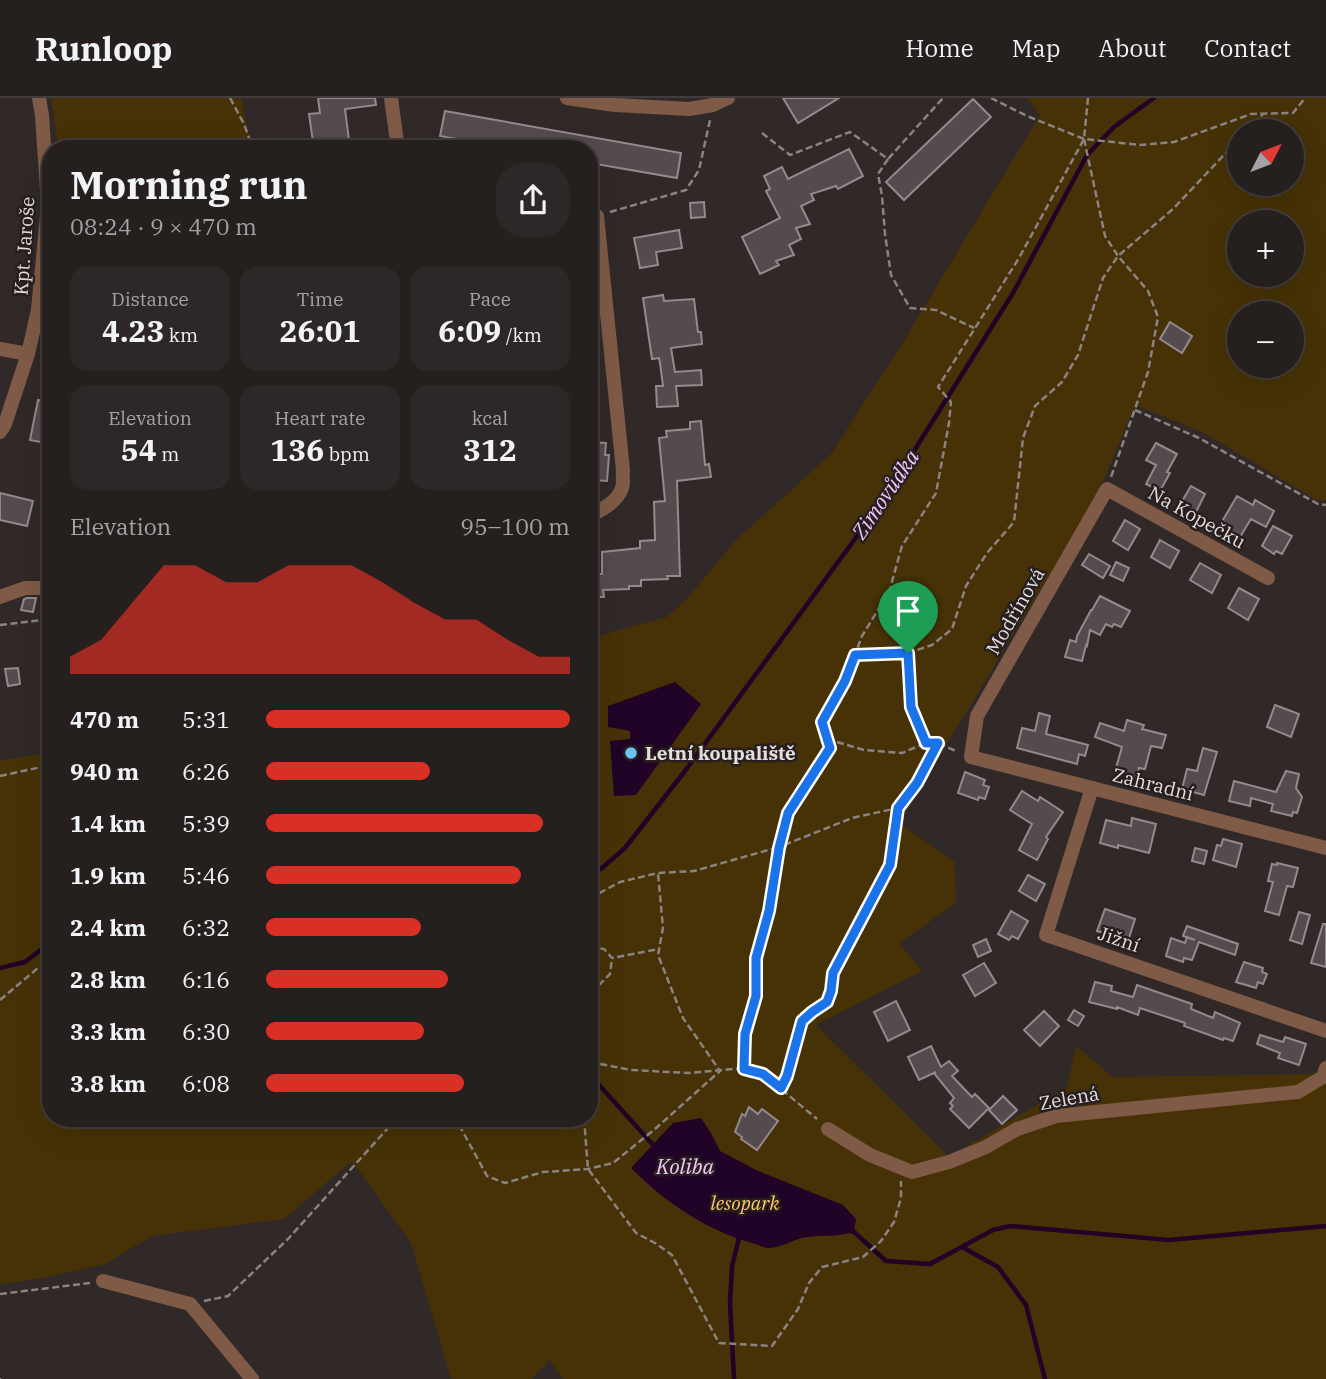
<!DOCTYPE html>
<meta charset="utf-8">
<style>
body{margin:0;font-family:"IBM Plex Serif",serif;background:#2d2727;color:#f1f3f6;height:100vh;display:flex;flex-direction:column;font-size:26px;white-space:nowrap}
*{box-sizing:border-box;margin:0}
p{font-size:23px;color:#a3a2a4}
.icon{flex:none;width:38px;height:38px;fill:none;stroke:currentColor;stroke-width:2;stroke-linecap:round;stroke-linejoin:round}
.map{position:relative;flex:1;overflow:hidden}
.panel{position:absolute;left:42px;top:42px;width:556px;height:987px;display:flex;flex-direction:column;background:#251f1e;border-radius:28px;box-shadow:0 7px 28px #0002,0 0 0 2px #423d3c}
.panel>*{flex:none}
.needle{width:46px;rotate:48deg}
.controls{position:absolute;left:1227px;top:21px;display:grid;gap:14px}
.controls a{display:grid;place-items:center;width:77px;height:77px;border-radius:50%;background:#251f1e;box-shadow:0 7px 28px #0002,0 0 0 2px #423d3c;font-size:35px}
.pin{position:absolute;display:grid;place-items:center;width:60px;height:60px;color:#fff;margin:-72px -30px;border-radius:50% 50% 50% 0;rotate:-45deg;box-shadow:0 0 7px #0007}
.pin .icon{rotate:45deg}
.round{display:grid;place-items:center;flex:none;width:74px;height:74px;border-radius:28px;background:#2d2727}
.headline{display:flex;align-items:center;justify-content:space-between;height:119px;padding:0 28px}
h1{font-size:38px;font-weight:700;line-height:52px}
.figures{display:grid;grid-template-columns:repeat(3,1fr);gap:10px;height:119px;padding:7px 28px}
.figures div{display:grid;align-content:center;border-radius:18px;background:#2d2727;text-align:center}
.figures b{font-size:30px;font-weight:700}
.figures small{font-size:19px;font-weight:400}
.figures p{font-size:19px}
.chart{height:196px;padding:14px 28px}
.chart p{display:flex;justify-content:space-between}
.chart svg{width:100%;height:126px;margin-top:7px;fill:#d93025;opacity:.7}
ul{padding:0 28px;list-style:none;font-size:23px}
li{display:grid;grid-template-columns:112px 84px 1fr;align-items:center;height:52px}
li i{height:18px;border-radius:9px;background:#d93025}
header{display:flex;align-items:center;gap:42px;box-sizing:border-box;height:98px;padding:0 35px;background:#251f1e;border-bottom:2px solid #423d3c}
header strong{font-size:33px}
nav{display:flex;gap:38px;margin-inline-start:auto;font-size:24px}
.map>svg:first-child{display:block}
.green{fill:#463206;fill-rule:evenodd}
.water{fill:#200326}
.lines{fill:none;stroke-linecap:round;stroke-linejoin:round}
.stream{stroke:#200326;stroke-width:4.5}
.building{fill:#544b4f;stroke:#948a8e;stroke-width:2}
.path{stroke:#8a8382;stroke-width:2.5;stroke-dasharray:7 3.5;stroke-linecap:butt}
.street{stroke:#7f5b47;stroke-width:14}
.route-casing{stroke:#fff;stroke-width:14}
.route{stroke:#1a73e8;stroke-width:9}
.poi-dot{fill:#68c4f0;stroke:#271f1f;stroke-width:2.5}
.labels{text-anchor:middle;dominant-baseline:central;stroke-width:5;stroke-linejoin:round;paint-order:stroke}
.street-label{font-size:19px;fill:#e3dedd;stroke:#271f1f}
.poi-label{font-size:19px;font-weight:bold;fill:#e3dedd;stroke:#271f1f;text-anchor:start}
.park-label{font-size:19px;font-style:italic;fill:#fcc96d;stroke:#271f1f}
.water-label{font-size:21px;font-style:italic;fill:#f6c5ff;stroke:#271f1f}
</style>
<header>
<strong>Runloop</strong>
<nav><a>Home</a><a>Map</a><a>About</a><a>Contact</a></nav>
</header>
<div class="map">
<svg width="1326" height="1281" viewBox="0 0 1326 1281">
<rect width="100%" height="100%" fill="#312928"/>
<g class="green">
<polygon points="51,0 241,0 252,51 59,51"/>
<path d="M1027,0H1326V403L1317,402L1204,335L1135,307L1096,400L899,725L955,764L956,805L899,845L922,873L816,927L949,1059L1067,989L1076,948L1113,979L1326,976V1281H563L549,1262L532,1281H451L411,1145L352,1063L284,1121L152,1138L105,1166L37,1181L0,1186V663L51,654V1020H590V540L667,519L687,501L736,442L831,356L897,254L1040,17ZM1239,33H1292V86H1239ZM1239,124H1292V177H1239ZM1239,215H1292V268H1239Z"/>
</g>
<g class="water">
<polygon points="675,584 701,606 636,697 614,698 610,643 630,641 630,633 608,629 608,608"/>
<path d="M701,1020L711,1035L720,1053L756,1072L843,1107L856,1121L854,1134C838,1139 822,1137 806,1139C795,1141 780,1150 769,1150C763,1150 755,1145 749,1144C704,1131 664,1103 631,1070L673,1025Z"/>
</g>
<g class="lines">
<g class="stream">
<polyline points="590,776 602,770 625,750 685,673 882,404 1013,195 1087,57 1114,29 1154,0"/>
<polyline points="0,870 25,864 51,844"/>
<polyline points="590,977 656,1050"/>
<polyline points="851,1133 854,1134 886,1163 930,1166 993,1132 1010,1128 1169,1142 1326,1128"/>
<polyline points="962,1149 998,1169 1026,1207 1045,1281"/>
<polyline points="734,1281 730,1205 732,1168 740,1136"/>
</g>
</g>
<g class="building">
<polygon points="318,0 375,0 376,7 345,11 350,50 314,51 309,16 320,15"/>
<polygon points="783,0 839,0 798,25"/>
<polygon points="973,1 991,19 904,102 886,84"/>
<polygon points="445,13 681,55 677,80 590,65 590,51 510,51 440,38"/>
<polygon points="849,51 863,78 838,91 836,88 811,96 814,102 801,108 810,126 796,130 801,141 789,147 794,157 776,163 779,167 760,176 742,139 780,120 766,93 770,91 764,78 782,69 788,81"/>
<polygon points="704,104 705,119 691,120 690,105"/>
<polygon points="679,132 682,150 656,154 658,167 640,170 634,140"/>
<polygon points="663,197 664,203 694,201 698,234 701,234 702,246 671,250 675,274 701,272 702,287 676,288 678,308 657,309 656,288 663,288 660,265 659,260 652,261 643,200"/>
<polygon points="1170,224 1192,238 1182,255 1160,241"/>
<polygon points="38,302 51,305 51,346 30,342"/>
<polygon points="701,323 705,367 709,366 711,379 677,383 680,478 667,478 668,481 641,482 641,488 629,488 629,491 603,492 604,499 590,499 590,476 602,476 602,454 640,450 640,443 655,442 654,404 665,403 659,340 667,339 666,333 690,331 690,324"/>
<polygon points="590,344 606,345 605,357 609,357 607,383 594,382 594,380 590,380"/>
<polygon points="1156,345 1177,356 1167,374 1170,375 1160,393 1146,386 1156,367 1146,362"/>
<polygon points="1191,388 1205,396 1196,414 1181,405"/>
<polygon points="0,395 33,403 27,428 0,422"/>
<polygon points="1237,398 1253,407 1255,402 1274,413 1266,429 1251,421 1240,439 1220,427"/>
<polygon points="1125,422 1140,431 1128,452 1113,443"/>
<polygon points="1273,428 1292,438 1282,456 1276,453 1274,456 1262,448"/>
<polygon points="1160,442 1179,453 1170,470 1151,459"/>
<polygon points="1089,456 1110,468 1103,480 1082,467"/>
<polygon points="1116,464 1129,470 1123,483 1110,477"/>
<polygon points="1200,465 1221,477 1212,495 1190,482"/>
<polygon points="1239,490 1259,501 1248,522 1228,510"/>
<polygon points="1100,498 1130,513 1121,529 1114,526 1112,529 1106,526 1100,537 1090,532 1087,548 1086,547 1082,563 1065,559 1070,542 1076,544 1077,538 1091,512 1092,512"/>
<polygon points="27,500 36,500 33,514 21,512 24,501"/>
<polygon points="18,570 20,586 8,588 5,571"/>
<polygon points="1275,607 1299,616 1291,639 1267,629"/>
<polygon points="1039,615 1050,618 1046,636 1088,647 1085,658 1079,656 1077,666 1017,650 1022,630 1035,633"/>
<polygon points="1127,622 1144,627 1142,631 1166,637 1162,650 1151,648 1145,671 1139,670 1137,679 1115,673 1122,649 1095,639 1100,625 1124,633"/>
<polygon points="1203,650 1217,654 1204,697 1182,691 1187,671 1197,673"/>
<polygon points="1286,673 1299,676 1296,690 1302,699 1297,715 1293,714 1292,718 1271,713 1273,706 1251,700 1250,708 1229,703 1234,683 1276,694"/>
<polygon points="965,674 985,682 983,687 989,689 985,701 979,699 978,702 958,695"/>
<polygon points="1022,693 1038,703 1040,699 1063,714 1046,739 1048,741 1037,762 1019,752 1032,726 1010,712"/>
<polygon points="1132,720 1156,726 1149,755 1118,747 1118,750 1100,745 1106,722 1131,728"/>
<polygon points="1223,741 1242,746 1236,769 1213,762 1217,747 1221,748"/>
<polygon points="1195,750 1207,753 1204,766 1192,763"/>
<polygon points="1277,765 1298,770 1293,789 1287,788 1279,817 1265,813 1273,784 1268,783 1272,766 1277,767"/>
<polygon points="1028,777 1045,786 1036,803 1019,793"/>
<polygon points="1105,811 1135,821 1128,843 1097,833"/>
<polygon points="1011,813 1028,823 1018,841 1012,838 1009,842 998,836"/>
<polygon points="1299,814 1310,817 1302,846 1290,842"/>
<polygon points="1323,826 1326,826 1326,869 1311,865"/>
<polygon points="1187,828 1238,846 1235,857 1199,844 1192,862 1184,860 1183,864 1166,858 1171,840 1185,845 1187,839 1195,842 1183,838"/>
<polygon points="986,841 991,853 978,859 973,847"/>
<polygon points="1244,864 1263,870 1262,874 1267,876 1263,886 1258,884 1256,890 1236,884"/>
<polygon points="984,865 996,885 975,898 963,877"/>
<polygon points="1095,884 1112,888 1111,893 1133,899 1137,887 1192,906 1191,911 1213,920 1215,914 1240,925 1233,943 1224,940 1223,942 1184,928 1185,925 1140,910 1138,917 1117,909 1117,911 1089,904"/>
<polygon points="896,903 910,932 888,943 874,914"/>
<polygon points="1074,912 1084,918 1078,928 1068,922"/>
<polygon points="1044,913 1059,928 1040,948 1024,932"/>
<polygon points="1260,937 1283,944 1285,939 1306,946 1299,967 1278,960 1280,955 1257,946"/>
<polygon points="931,948 941,969 949,963 958,973 952,978 972,999 975,996 989,1010 969,1030 950,1011 953,1008 950,1005 954,1000 934,975 936,974 919,982 908,959"/>
<polygon points="1003,998 1017,1012 1002,1026 989,1012"/>
<polygon points="749,1009 758,1016 762,1011 778,1023 757,1052 741,1041 742,1039 735,1034 742,1016 745,1018"/>
</g>
<g class="lines">
<g class="path">
<polyline points="230,0 244,26 253,51"/>
<polyline points="991,0 1027,18 1084,41 1140,47 1174,44 1251,16 1293,15 1305,0"/>
<polyline points="1246,33 1263,16"/>
<polyline points="762,35 790,57 850,34 888,61 943,0"/>
<polyline points="1084,41 1105,138 1118,158 1148,193 1158,219 1148,274 1111,379"/>
<polyline points="888,61 878,76 882,98 885,136 891,177 910,210 936,212 974,230"/>
<polyline points="610,114 686,92 699,72 710,22"/>
<polyline points="1135,312 1199,340 1318,406 1326,407"/>
<polyline points="0,527 51,521"/>
<polyline points="908,555 911,609 926,645"/>
<polyline points="855,557 908,555 932,547 952,531 966,488 987,455 1014,424 1023,340 1035,308 1062,284 1078,257 1103,180 1118,158 1173,111 1239,41"/>
<polyline points="827,641 864,652 902,655 926,645 938,645 958,654"/>
<polyline points="0,678 51,667"/>
<polyline points="590,800 620,784 658,775 694,773 779,749 788,715 830,650 822,624 845,583 862,538 889,494 902,448 936,395 949,325 951,304 938,289 1019,160 1084,41 1088,0"/>
<polyline points="590,849 604,851 612,860 659,851"/>
<polyline points="0,902 51,859"/>
<polyline points="590,917 596,890 610,876 612,860"/>
<polyline points="590,934 596,966"/>
<polyline points="590,964 631,972 689,975 744,970 763,976 817,1021"/>
<polyline points="744,970 745,936 756,898 756,860 769,813 779,749 852,720 898,710 917,686 938,645"/>
<polyline points="781,990 787,978 802,923 812,914 827,904 831,893 833,875 890,767 898,710"/>
<polyline points="452,1020 457,1023 487,1078 505,1085 543,1074 588,1071 613,1065 655,1031 720,973 683,920 658,857 663,830 658,775"/>
<polyline points="584,1020 588,1071 636,1135 655,1145 672,1157 719,1245 772,1248 798,1211 809,1185 822,1169 863,1159 881,1143 894,1124 901,1100 901,1083"/>
<polyline points="0,1196 90,1185"/>
<polyline points="204,1203 228,1198 288,1141 397,1020"/>
<polyline points="0,1280 0,1281"/>
</g>
<g class="street">
<polyline points="391,0 398,51"/>
<polyline points="567,0 615,7 689,11 713,7 728,0"/>
<polyline points="0,251 28,256"/>
<polyline points="0,334 5,326 28,256 38,212 48,107 42,17 39,0"/>
<path d="M590,417C601,413 618,403 622,390C624,385 622,377 623,372L597,118"/>
<polyline points="1268,480 1107,391 977,618 971,659 1326,750"/>
<polyline points="0,499 25,490 43,490"/>
<polyline points="1092,690 1046,837 1326,933"/>
<polyline points="828,1031 870,1057 912,1074 949,1064 986,1049 1017,1031 1056,1018 1298,994 1323,979 1326,970"/>
<polyline points="103,1183 190,1206 252,1281"/>
</g>
</g>
<g class="lines">
<g class="route-casing">
<polygon id="route" points="908,555 911,609 926,645 938,645 917,685 898,710 890,767 833,875 831,893 827,904 812,914 802,923 787,978 781,990 763,976 744,971 745,936 756,898 756,860 769,813 779,750 788,715 830,650 822,624 845,583 855,557"/>
</g>
<use href="#route" class="route"/>
</g>
<circle class="poi-dot" cx="631" cy="655" r="7"/>
<g class="labels">
<g class="street-label">
<text transform="translate(24 148) rotate(-86)">Kpt. Jaroše</text>
<text transform="translate(1197 419) rotate(29)">Na Kopečku</text>
<text transform="translate(1015 513) rotate(-60)">Modřínová</text>
<text transform="translate(1153 686) rotate(14)">Zahradní</text>
<text transform="translate(1119 841) rotate(19)">Jižní</text>
<text transform="translate(1069 1000) rotate(-10)">Zelená</text>
</g>
<g class="poi-label">
<text x="645" y="655">Letní koupaliště</text>
</g>
<g class="park-label">
<text x="745" y="1105">lesopark</text>
</g>
<g class="water-label">
<text transform="translate(885 396) rotate(-56)">Zimovůdka</text>
<text x="685" y="1068">Koliba</text>
</g>
</g>
</svg>
<div class="controls">
<a><svg class="needle" viewBox="-14 -14 28 28"><path d="M0-13l5 13h-10z" fill="#e53935"/><path d="M0 13l5-13h-10z" fill="#a3a2a4"/></svg></a>
<a>+</a>
<a>−</a>
</div>
<div class="pin" style="left:908px;top:555px;background:#1e9e55"><svg class="icon" aria-label="arrive" viewBox="0 0 24 24"><path d="M6 21V4h12l-3 4 3 4H6"/></svg></div>
<section class="panel">
<div class="headline"><div><h1>Morning run</h1><p>08:24 · 9 × 470 m</p></div><a class="round"><svg class="icon" aria-label="share" viewBox="0 0 24 24"><path d="M12 15V3M7 8l5-5 5 5M5 13v7h14v-7"/></svg></a></div>
<div class="figures">
<div><p>Distance</p><b>4.23<small> km</small></b></div>
<div><p>Time</p><b>26:01</b></div>
<div><p>Pace</p><b>6:09<small> /km</small></b></div>
</div>
<div class="figures">
<div><p>Elevation</p><b>54<small> m</small></b></div>
<div><p>Heart rate</p><b>136<small> bpm</small></b></div>
<div><p>kcal</p><b>312</b></div>
</div>
<div class="chart"><p><span>Elevation</span>95–100 m</p>
<svg viewBox="0 0 160 44" preserveAspectRatio="none"><path d="M0 44V38L10 32L20 19L30 6L40 6L50 12L60 12L70 6L80 6L90 6L100 12L110 19L120 25L130 25L140 32L150 38L160 38V44z"/></svg>
</div>
<ul>
<li><b>470 m</b>5:31<i style="width:100%"></i></li>
<li><b>940 m</b>6:26<i style="width:54%"></i></li>
<li><b>1.4 km</b>5:39<i style="width:91%"></i></li>
<li><b>1.9 km</b>5:46<i style="width:84%"></i></li>
<li><b>2.4 km</b>6:32<i style="width:51%"></i></li>
<li><b>2.8 km</b>6:16<i style="width:60%"></i></li>
<li><b>3.3 km</b>6:30<i style="width:52%"></i></li>
<li><b>3.8 km</b>6:08<i style="width:65%"></i></li>
</ul>
</section>
</div>
